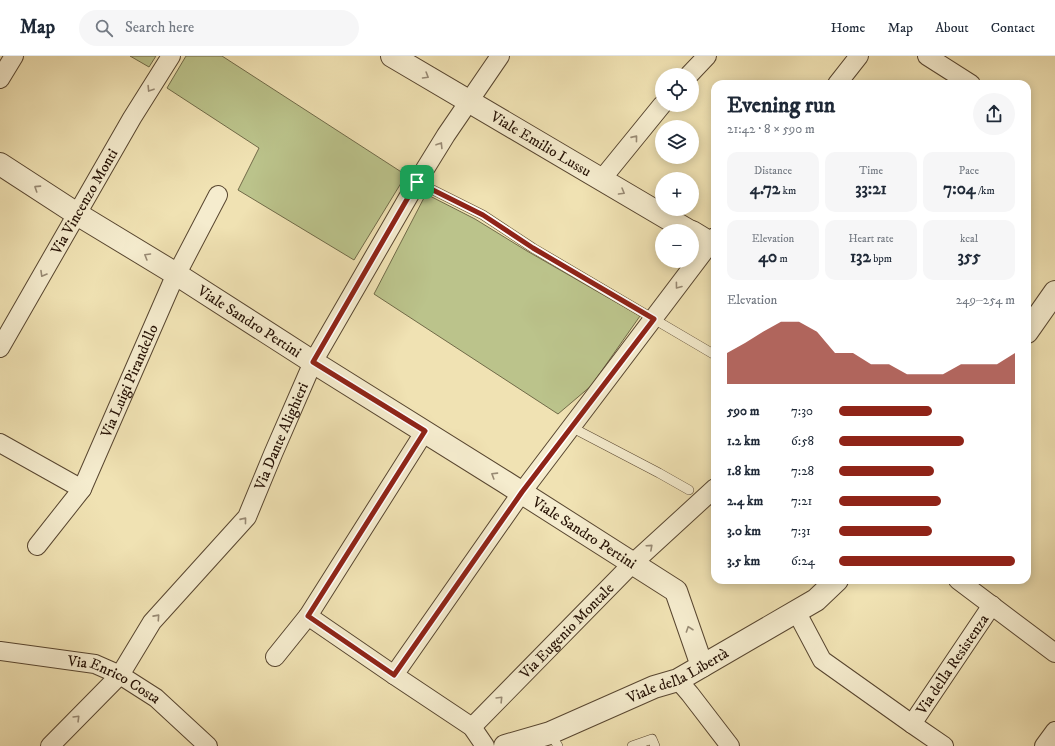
<!DOCTYPE html>
<meta charset="utf-8">
<style>
body{margin:0;font-family:"IM FELL DW Pica",serif;background:#f6f6f7;color:#1f2937;height:100vh;display:flex;flex-direction:column;font-size:15px;white-space:nowrap}
*{box-sizing:border-box;margin:0}
p{font-size:13px;color:#747a83}
.icon{flex:none;width:22px;height:22px;fill:none;stroke:currentColor;stroke-width:2;stroke-linecap:round;stroke-linejoin:round}
.map{position:relative;flex:1;overflow:hidden}
.sheet{position:absolute;left:711px;top:24px;width:320px;height:504px;display:flex;flex-direction:column;background:#fff;border-radius:12px;box-shadow:0 2px 10px #0003}
.sheet>*{flex:none}
.controls{position:absolute;left:655px;top:12px;display:grid;gap:8px}
.controls a{display:grid;place-items:center;width:44px;height:44px;border-radius:50%;background:#fff;box-shadow:0 2px 10px #0003;font-size:20px}
.pin{position:absolute;display:grid;place-items:center;width:34px;height:34px;color:#fff;margin:-17px;border-radius:8px;box-shadow:0 2px 6px #0006}
.round{display:grid;place-items:center;flex:none;width:42px;height:42px;border-radius:21px;background:#f6f6f7}
.headline{display:flex;align-items:center;justify-content:space-between;height:68px;padding:0 16px}
h1{font-size:22px;font-weight:800;line-height:30px}
.metrics{display:grid;grid-template-columns:repeat(3,1fr);gap:6px;height:68px;padding:4px 16px}
.metrics div{display:grid;align-content:center;border-radius:10px;background:#f6f6f7;text-align:center}
.metrics b{font-size:17px;font-weight:800}
.metrics small{font-size:11px;font-weight:400}
.metrics p{font-size:11px}
.chart{height:112px;padding:8px 16px}
.chart p{display:flex;justify-content:space-between}
.chart svg{width:100%;height:72px;margin-top:4px;fill:#8f2418;opacity:.7}
ul{padding:0 16px;list-style:none;font-size:13px}
li{display:grid;grid-template-columns:64px 48px 1fr;align-items:center;height:30px}
li i{height:10px;border-radius:5px;background:#8f2418}
header{display:flex;align-items:center;gap:24px;box-sizing:border-box;height:56px;padding:0 20px;background:#fff;border-bottom:1px solid #e0e1e3}
header strong{font-size:19px}
nav{display:flex;gap:22px;margin-inline-start:auto;font-size:14px}
.search{width:280px;height:36px;background:#f6f6f7;display:flex;align-items:center;gap:10px;box-sizing:border-box;padding:0 14px;border-radius:22px;color:#747a83;font-size:15px}
.map>svg:first-child{display:block}
.green{fill:#bbc38b;stroke:#706a48}
.lines{fill:none;stroke-linecap:round;stroke-linejoin:round}
.service-casing{stroke:#584630;stroke-width:10}
.minor-casing{stroke:#584630;stroke-width:20}
.tertiary-casing{stroke:#584630;stroke-width:24}
.service{stroke:#f5ecce;stroke-width:9}
.minor{stroke:#f5ecce;stroke-width:18}
.tertiary{stroke:#f5ecce;stroke-width:22}
.oneway{stroke:#988a74}
.route-casing{stroke:#fff;stroke-width:8}
.route{stroke:#8f2418;stroke-width:5}
.labels{text-anchor:middle;dominant-baseline:central;stroke-width:3;stroke-linejoin:round;paint-order:stroke}
.street-label{font-size:15px;fill:#261205;stroke:#f5ecce}
</style>
<header>
<strong>Map</strong>
<div class="search"><svg class="icon" aria-label="search" viewBox="0 0 24 24"><circle cx="10" cy="10" r="6"/><path d="M15 15l6 6"/></svg>Search here</div>
<nav><a>Home</a><a>Map</a><a>About</a><a>Contact</a></nav>
</header>
<div class="map">
<svg width="1055" height="690" viewBox="0 0 1055 690">
<rect width="100%" height="100%" fill="#f0e2b3"/>
<filter id="stains"><feTurbulence type="fractalNoise" baseFrequency=".005" numOctaves="4"/><feColorMatrix values="0 0 0 0 .2 0 0 0 0 .09 0 0 0 0 .02 0 0 0 .5 -.17"/></filter>
<radialGradient id="worn" r=".72"><stop offset=".6" stop-color="#630" stop-opacity="0"/><stop offset="1" stop-color="#630" stop-opacity=".3"/></radialGradient>
<g class="green">
<polygon points="130,0 156,0 149,11"/>
<polygon points="186,0 222,0 406,119 354,204 238,134 259,92 167,32"/>
<polygon points="426,138 475,163 527,195 640,260 591,330 558,358 374,238"/>
</g>
<g class="lines">
<g class="service-casing">
<g id="service">
<polyline points="417,126 483,159 533,192 715,299"/>
<polyline points="571,371 659,417 689,434"/>
<polyline points="550,677 558,690"/>
<polyline points="632,690 652,683 655,690"/>
</g>
</g>
<g class="minor-casing">
<g id="minor">
<polyline points="927,0 971,28"/>
<polyline points="689,19 707,0"/>
<polyline points="0,23 14,0"/>
<polyline points="837,28 859,0"/>
<polyline points="601,124 662,49"/>
<path id="s1" d="M0,292L132,62L171,0"/>
<path id="s2" d="M0,387L82,433L171,229L218,139"/>
<polyline points="37,490 82,433"/>
<polyline points="958,524 1055,597"/>
<polyline points="796,555 822,604 912,668 944,690"/>
<polyline points="308,560 394,619 472,671 485,690"/>
<path id="s3" d="M0,595L95,608L120,619L156,642L208,690"/>
<polyline points="275,601 308,560 425,375"/>
<polyline points="394,619 522,436 715,181"/>
<polyline points="678,624 690,638 730,690"/>
<path id="s4" d="M912,668L992,549"/>
<path id="s5" d="M472,671L632,508L715,432"/>
<path id="s6" d="M50,690L120,619L152,566L247,461L273,398L313,306L417,126L446,79L500,0"/>
<polyline points="1044,690 1055,675"/>
</g>
</g>
<g class="tertiary-casing">
<g id="tertiary">
<path id="s7" d="M392,0L689,175"/>
<path id="s8" d="M0,108L77,158L176,218L313,306L505,426L676,535L702,610"/>
<polyline points="692,176 715,190"/>
<polyline points="1027,276 1055,236"/>
<path id="s9" d="M505,690L550,677L654,631L678,624L816,544L837,524"/>
</g>
</g>
<use href="#service" class="service"/>
<use href="#minor" class="minor"/>
<use href="#tertiary" class="tertiary"/>
</g>
<defs><path id="oneway-chevron" d="M-2-3.5L2.5 0L-2 3.5" fill="none" stroke-width="1.6" stroke-linecap="round" stroke-linejoin="round"/></defs>
<g class="oneway">
<use href="#oneway-chevron" transform="translate(426 20) rotate(31)"/>
<use href="#oneway-chevron" transform="translate(150 33) rotate(122)"/>
<use href="#oneway-chevron" transform="translate(635 82) rotate(-51)"/>
<use href="#oneway-chevron" transform="translate(440 89) rotate(-58)"/>
<use href="#oneway-chevron" transform="translate(37 132) rotate(-147)"/>
<use href="#oneway-chevron" transform="translate(622 136) rotate(30)"/>
<use href="#oneway-chevron" transform="translate(147 200) rotate(-149)"/>
<use href="#oneway-chevron" transform="translate(43 218) rotate(120)"/>
<use href="#oneway-chevron" transform="translate(678 230) rotate(127)"/>
<use href="#oneway-chevron" transform="translate(494 419) rotate(-148)"/>
<use href="#oneway-chevron" transform="translate(244 464) rotate(-51)"/>
<use href="#oneway-chevron" transform="translate(650 491) rotate(-42)"/>
<use href="#oneway-chevron" transform="translate(157 561) rotate(-48)"/>
<use href="#oneway-chevron" transform="translate(689 573) rotate(-109)"/>
<use href="#oneway-chevron" transform="translate(500 643) rotate(-46)"/>
<use href="#oneway-chevron" transform="translate(77 662) rotate(-45)"/>
</g>
<g class="lines">
<g class="route-casing">
<polygon id="route" points="417,126 483,159 533,192 654,263 522,436 394,619 308,560 425,375 313,306"/>
</g>
<use href="#route" class="route"/>
</g>
<g class="labels">
<g class="street-label">
<text stroke="none"><textPath href="#s7" startOffset="173">Viale Emilio Lussu</textPath></text>
<text stroke="none"><textPath href="#s1" startOffset="169">Via Vincenzo Monti</textPath></text>
<text stroke="none"><textPath href="#s8" startOffset="295">Viale Sandro Pertini</textPath></text>
<text stroke="none"><textPath href="#s2" startOffset="212">Via Luigi Pirandello</textPath></text>
<text stroke="none"><textPath href="#s6" startOffset="391">Via Dante Alighieri</textPath></text>
<text stroke="none"><textPath href="#s8" startOffset="691">Viale Sandro Pertini</textPath></text>
<text stroke="none"><textPath href="#s5" startOffset="135">Via Eugenio Montale</textPath></text>
<text stroke="none"><textPath href="#s4" startOffset="72">Via della Resistenza</textPath></text>
<text stroke="none"><textPath href="#s9" startOffset="187">Viale della Libertà</textPath></text>
<text stroke="none"><textPath href="#s3" startOffset="119">Via Enrico Costa</textPath></text>
</g>
</g>
<rect width="100%" height="100%" filter="url(#stains)"/>
<rect width="100%" height="100%" fill="url(#worn)"/>
</svg>
<div class="controls">
<a><svg class="icon" aria-label="locate" viewBox="0 0 24 24"><circle cx="12" cy="12" r="6"/><path d="M12 2v4M12 18v4M2 12h4M18 12h4"/></svg></a>
<a><svg class="icon" aria-label="layers" viewBox="0 0 24 24"><path d="M12 4l9 5-9 5-9-5zM3 14l9 5 9-5"/></svg></a>
<a>+</a>
<a>−</a>
</div>
<div class="pin" style="left:417px;top:126px;background:#1e9e55"><svg class="icon" aria-label="arrive" viewBox="0 0 24 24"><path d="M6 21V4h12l-3 4 3 4H6"/></svg></div>
<section class="sheet">
<div class="headline"><div><h1>Evening run</h1><p>21:42 · 8 × 590 m</p></div><a class="round"><svg class="icon" aria-label="share" viewBox="0 0 24 24"><path d="M12 15V3M7 8l5-5 5 5M5 13v7h14v-7"/></svg></a></div>
<div class="metrics">
<div><p>Distance</p><b>4.72<small> km</small></b></div>
<div><p>Time</p><b>33:21</b></div>
<div><p>Pace</p><b>7:04<small> /km</small></b></div>
</div>
<div class="metrics">
<div><p>Elevation</p><b>40<small> m</small></b></div>
<div><p>Heart rate</p><b>132<small> bpm</small></b></div>
<div><p>kcal</p><b>355</b></div>
</div>
<div class="chart"><p><span>Elevation</span>249–254 m</p>
<svg viewBox="0 0 160 44" preserveAspectRatio="none"><path d="M0 44V25L10 19L20 12L30 6L40 6L50 12L60 25L70 25L80 32L90 32L100 38L110 38L120 38L130 32L140 32L150 32L160 25V44z"/></svg>
</div>
<ul>
<li><b>590 m</b>7:30<i style="width:53%"></i></li>
<li><b>1.2 km</b>6:58<i style="width:71%"></i></li>
<li><b>1.8 km</b>7:28<i style="width:54%"></i></li>
<li><b>2.4 km</b>7:21<i style="width:58%"></i></li>
<li><b>3.0 km</b>7:31<i style="width:53%"></i></li>
<li><b>3.5 km</b>6:24<i style="width:100%"></i></li>
</ul>
</section>
</div>
